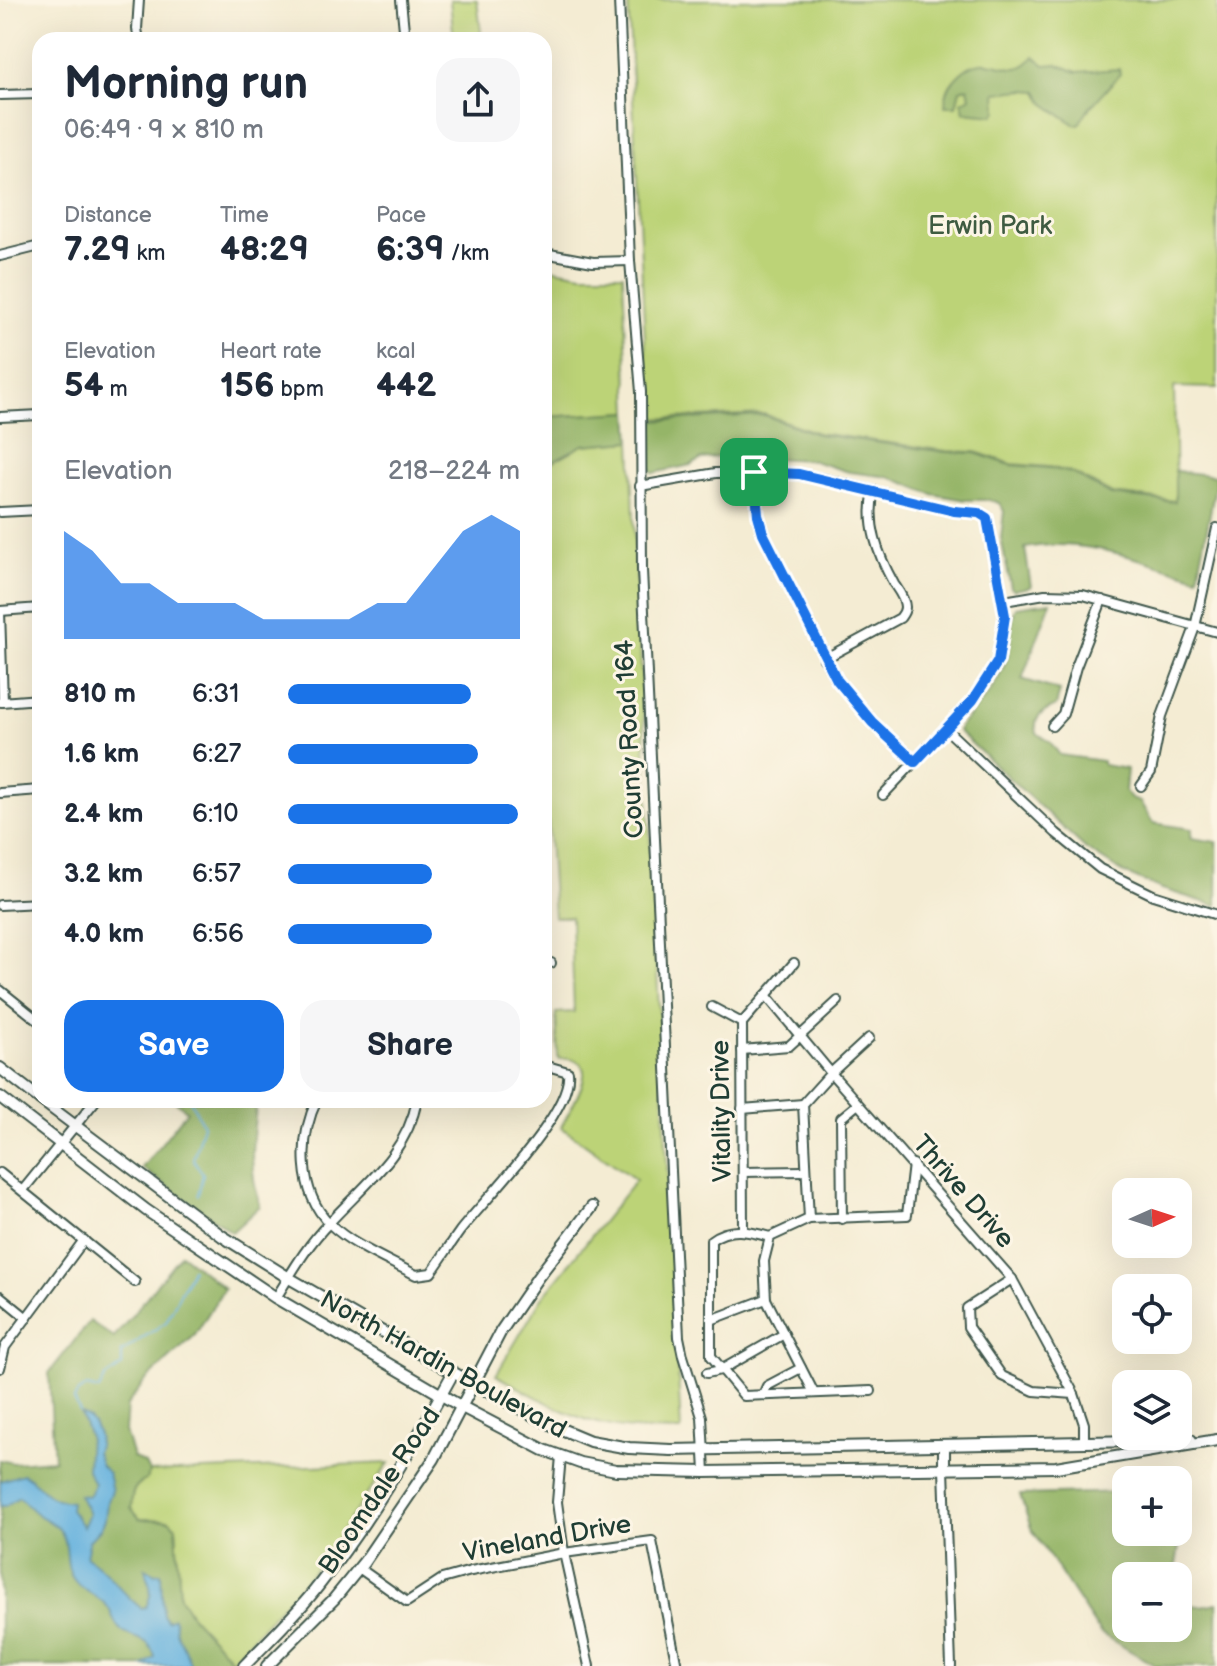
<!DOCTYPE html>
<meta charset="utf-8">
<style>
body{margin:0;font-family:"Balsamiq Sans",sans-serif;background:#f6f6f7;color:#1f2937;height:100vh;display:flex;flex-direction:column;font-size:30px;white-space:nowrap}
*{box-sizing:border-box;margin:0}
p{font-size:26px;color:#747a83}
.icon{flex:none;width:44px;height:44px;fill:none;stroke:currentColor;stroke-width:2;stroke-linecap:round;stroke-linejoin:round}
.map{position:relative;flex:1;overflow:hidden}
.panel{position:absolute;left:32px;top:32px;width:520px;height:1076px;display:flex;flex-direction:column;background:#fff;border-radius:24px;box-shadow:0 8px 32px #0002}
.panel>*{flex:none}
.needle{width:52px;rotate:87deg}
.tools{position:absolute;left:1112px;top:1178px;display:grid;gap:16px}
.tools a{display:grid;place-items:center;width:80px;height:80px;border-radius:16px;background:#fff;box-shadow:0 8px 32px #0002;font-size:40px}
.pin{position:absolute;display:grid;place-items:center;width:68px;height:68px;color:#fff;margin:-34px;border-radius:16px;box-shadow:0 4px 12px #0006}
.round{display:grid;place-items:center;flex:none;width:84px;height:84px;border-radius:24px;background:#f6f6f7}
.head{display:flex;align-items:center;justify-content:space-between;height:136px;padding:0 32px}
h1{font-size:44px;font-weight:600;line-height:60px}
.figures{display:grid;grid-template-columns:repeat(3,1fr);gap:12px;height:136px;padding:8px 32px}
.figures div{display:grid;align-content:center}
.figures b{font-size:34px;font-weight:600}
.figures small{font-size:22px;font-weight:400}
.figures p{font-size:22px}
.chart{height:224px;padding:16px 32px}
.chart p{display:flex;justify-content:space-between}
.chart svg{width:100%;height:144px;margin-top:8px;fill:#1a73e8;opacity:.7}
.action{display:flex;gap:16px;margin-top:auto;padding:16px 32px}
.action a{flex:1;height:92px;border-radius:24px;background:#1a73e8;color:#fff;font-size:32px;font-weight:600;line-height:92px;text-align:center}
.action a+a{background:#f6f6f7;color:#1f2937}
ul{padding:0 32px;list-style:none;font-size:26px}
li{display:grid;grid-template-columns:128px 96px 1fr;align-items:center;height:60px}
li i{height:20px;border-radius:10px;background:#1a73e8}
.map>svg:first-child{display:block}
.green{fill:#bcd377;stroke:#6e8856;stroke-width:2}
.forest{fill:#95b568;stroke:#5a794e;stroke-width:2}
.water{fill:#64b1de;stroke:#427789;stroke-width:2}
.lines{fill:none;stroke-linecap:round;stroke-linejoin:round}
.stream{stroke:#64b1de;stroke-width:2}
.minor-casing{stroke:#3f574c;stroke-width:12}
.tertiary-casing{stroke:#3f574c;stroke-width:14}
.minor{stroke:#fff;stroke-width:8}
.tertiary{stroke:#fff;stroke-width:10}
.route-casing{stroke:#fff;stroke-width:16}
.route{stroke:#1a73e8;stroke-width:10}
.labels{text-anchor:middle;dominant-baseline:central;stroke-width:6;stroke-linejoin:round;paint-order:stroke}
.park-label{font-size:26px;fill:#3e5b41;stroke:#fcf5e5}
.street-label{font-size:26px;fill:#1f3d34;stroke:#fcf5e5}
</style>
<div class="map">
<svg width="1217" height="1666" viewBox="0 0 1217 1666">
<rect width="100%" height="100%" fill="#fcf5e5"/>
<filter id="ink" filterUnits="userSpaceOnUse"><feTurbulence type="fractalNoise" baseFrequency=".0125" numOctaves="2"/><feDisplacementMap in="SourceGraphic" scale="16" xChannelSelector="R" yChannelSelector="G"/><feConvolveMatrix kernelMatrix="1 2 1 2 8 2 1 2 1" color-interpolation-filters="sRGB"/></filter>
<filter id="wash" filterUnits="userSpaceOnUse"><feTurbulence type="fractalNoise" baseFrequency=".006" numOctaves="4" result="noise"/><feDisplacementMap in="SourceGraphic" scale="32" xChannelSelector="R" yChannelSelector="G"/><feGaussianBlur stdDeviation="1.8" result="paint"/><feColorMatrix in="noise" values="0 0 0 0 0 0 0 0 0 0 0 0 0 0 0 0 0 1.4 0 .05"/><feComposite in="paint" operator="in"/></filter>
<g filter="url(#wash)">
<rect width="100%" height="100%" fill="#f4ecd3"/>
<g class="green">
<polygon points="450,0 477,0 482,40 454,40"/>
<polygon points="628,0 1217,0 1217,388 1174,387 1176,501 1112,494 1073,473 1050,467 1012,464 976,452 947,451 818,433 764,414 649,419"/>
<polygon points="544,267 582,274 623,274 629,412 544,417"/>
<path d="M631,441L636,570L681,1431C658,1430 635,1431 611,1426C571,1419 532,1394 496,1375L541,1299L636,1180L561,1127C573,1103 608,1055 558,1059L556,1013L574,1012L571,917H554L548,820L544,819V466L582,445Z"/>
<path d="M389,1463L316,1568L232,1660L193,1618L180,1597L176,1527L169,1520L140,1519L131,1509C132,1494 132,1486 146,1479L149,1472Z"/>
</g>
<g class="forest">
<path d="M1034,56L1045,65L1057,64L1077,72L1119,69L1120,74L1087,111L1079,124H1074L1044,103L1038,91L1022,90L996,93L997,111L994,115L964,112L962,102L970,97L968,87L960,90L956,106H945C946,91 949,84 961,73C990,45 1012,87 1034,56Z"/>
<polygon points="629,412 631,441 583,445 544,466 544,417"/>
<path d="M764,415L817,434L946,452L975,453L1011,465L1050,468L1072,473L1111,495L1175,502V471L1217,476L1198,577C1142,561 1083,536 1025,548L1031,587L1014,590L1011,588L1001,538L1004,511L999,503L990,500H966L932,494L890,477L849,472L810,460L769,458L756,452L702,459L691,465L654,473L647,467L648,421Z"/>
<path d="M1051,602L1022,679L1060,691L1056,706C1044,712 1032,715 1037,733L1050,742L1060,755L1103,761V765L1127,769L1125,791L1131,799L1140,802L1153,823L1192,829L1191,838L1217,842V906L1162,889L1124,873L1086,849L958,731L959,727C980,704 1001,683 1009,651C1012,637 1010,619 1016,607Z"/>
<path d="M174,1100H257C252,1142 248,1164 260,1206L232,1232L142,1168L187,1111Z"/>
<path d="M181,1254L224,1288L195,1335L146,1380L127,1405L125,1432L133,1457L145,1464L149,1472L146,1480C132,1486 132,1494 131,1508L140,1519L169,1520L176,1527L180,1597L193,1618L232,1660L226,1666H0V1460L13,1463L54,1460L49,1373L90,1321L114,1338Z"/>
<path d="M1189,1489L1174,1576H1126V1628H1178V1597C1191,1608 1201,1607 1217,1603V1666H1156L1100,1633L1031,1528L1020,1495L1126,1492V1532H1178V1490Z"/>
</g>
<path class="water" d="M80,1413C95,1420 103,1437 96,1452L101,1466L108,1473L112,1491L107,1503L105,1520L101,1528L89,1541L86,1557C107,1569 121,1593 141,1608L146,1607C156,1585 147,1586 145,1568L155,1574L161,1573L163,1615L167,1621L173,1618C175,1622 175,1628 176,1632C181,1644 188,1653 191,1666H143L155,1657C148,1635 138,1642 123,1632C113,1625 114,1615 107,1606C97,1594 82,1592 74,1580C64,1566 69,1552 64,1538C60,1525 47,1521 37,1514C30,1509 25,1502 19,1497L5,1506H0V1481L23,1474C44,1485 40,1498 71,1502L70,1509L83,1527L89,1514L79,1495L87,1496L91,1493L94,1483L87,1470L89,1437Z"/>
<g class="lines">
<g class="stream">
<polyline points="190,1100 203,1125 193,1159 203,1174 198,1195"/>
<polyline points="80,1412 74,1400 78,1392 87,1387 99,1390 106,1377 122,1366 122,1352 166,1322 192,1269"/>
</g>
</g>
</g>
<g filter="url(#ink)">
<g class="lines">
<g class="minor-casing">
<g id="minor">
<polyline points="139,0 137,29 139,40"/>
<polyline points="401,0 405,40"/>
<polyline points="619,0 630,261 641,392 642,570 679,1337 683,1356 702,1417 705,1472"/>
<polyline points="0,95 40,94"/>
<polyline points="544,253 593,262 630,261"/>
<polyline points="0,256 40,246"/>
<polyline points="0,417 40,415"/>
<polyline points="754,472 758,515 763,533 837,680 872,722 915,762"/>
<polyline points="640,486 716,473 781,472 825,479 954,511 979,513 987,518 1005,616 998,661 973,700 883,795"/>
<polyline points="0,512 40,510"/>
<polyline points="1004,601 1045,594 1083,595 1217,632"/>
<polyline points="0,611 40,608"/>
<polyline points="0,612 3,702"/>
<path d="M824,659L900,618C903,614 905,612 905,607C905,599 898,590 894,584C878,555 866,524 874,491"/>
<polyline points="1,702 40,699"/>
<polyline points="1052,726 1063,714 1076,667 1102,600"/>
<polyline points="946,729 1056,833 1100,869 1153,895 1217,915"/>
<polyline points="1141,786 1151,772 1162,716 1195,627 1217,528"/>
<polyline points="0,793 40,790"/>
<polyline points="0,905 40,903"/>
<polyline points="544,963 551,963"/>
<polyline points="0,990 40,1022"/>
<polyline points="766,995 831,1073 1012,1279 1074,1394 1084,1424 1084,1442"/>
<polyline points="712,1007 742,1023"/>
<polyline points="742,1050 789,1046 838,1001"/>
<path d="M317,1100C299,1137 298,1192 330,1224C353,1246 388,1260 416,1275L431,1273C441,1259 450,1245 460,1231C485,1199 573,1112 568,1072L544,1065"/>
<polyline points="742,1109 803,1104"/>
<polyline points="743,1172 805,1171"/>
<polyline points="0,1173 135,1282"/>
<polyline points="23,1190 96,1100"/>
<polyline points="809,1219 803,1104 831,1073 869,1038"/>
<polyline points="842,1219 841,1118 858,1104"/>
<polyline points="743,1230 742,1023 794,963"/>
<path d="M770,1237C748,1231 730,1226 711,1240V1356L744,1396L871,1391"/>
<polyline points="770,1237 809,1219 907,1215 913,1164"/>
<polyline points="770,1237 764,1261 766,1299 814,1393"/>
<polyline points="1012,1279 967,1308 968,1327 1002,1376 1034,1391 1074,1394"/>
<polyline points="0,1296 27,1318"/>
<path d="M276,1298C292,1272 307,1245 329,1223C364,1185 407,1154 417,1100"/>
<polyline points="711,1320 766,1299"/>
<polyline points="0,1368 5,1347 84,1240"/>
<polyline points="707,1373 721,1370 784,1334"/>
<polyline points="763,1395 767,1386 801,1368"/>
<polyline points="561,1456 557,1502 564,1553 589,1666"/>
<polyline points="944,1469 951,1666"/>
<polyline points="359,1568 407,1602 442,1579 471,1571 564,1553 652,1541 677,1666"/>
</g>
</g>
<g class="tertiary-casing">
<g id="tertiary">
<polyline points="0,1068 40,1099"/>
<polyline points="0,1097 146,1210 276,1298 462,1407 544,1450 580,1463 616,1470 705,1472 1056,1467 1217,1440"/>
<polyline points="41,1100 222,1236 289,1278 475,1385 554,1426 590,1441 629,1448 671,1450 1191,1440"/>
<polyline points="944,1445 944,1469"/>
<path d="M244,1666C269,1640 297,1614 319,1585C371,1519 413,1446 453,1373"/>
<polyline points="267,1666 334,1599 364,1562 434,1459 501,1331 538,1277 592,1207"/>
</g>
</g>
<use href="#minor" class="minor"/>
<use href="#tertiary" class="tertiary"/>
</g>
</g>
<g class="lines" filter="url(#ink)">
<g class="route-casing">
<polygon id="route" points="754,472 799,474 954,511 979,513 987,518 1005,616 998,661 973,700 915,762 872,722 837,680 763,533 758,515"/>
</g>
<use href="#route" class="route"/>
</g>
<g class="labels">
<g class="park-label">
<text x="990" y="226">Erwin Park</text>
</g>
<g class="street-label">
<text transform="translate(630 739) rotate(-93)">County Road 164</text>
<text transform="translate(722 1111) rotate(-91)">Vitality Drive</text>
<text transform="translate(963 1192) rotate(49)">Thrive Drive</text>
<text transform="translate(443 1365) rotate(29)">North Hardin Boulevard</text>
<text transform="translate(380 1491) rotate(-56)">Bloomdale Road</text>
<text transform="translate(547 1539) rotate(-10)">Vineland Drive</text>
</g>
</g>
</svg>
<div class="tools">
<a><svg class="needle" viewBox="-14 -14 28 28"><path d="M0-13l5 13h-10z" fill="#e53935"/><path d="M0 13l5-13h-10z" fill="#747a83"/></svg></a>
<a><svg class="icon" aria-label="locate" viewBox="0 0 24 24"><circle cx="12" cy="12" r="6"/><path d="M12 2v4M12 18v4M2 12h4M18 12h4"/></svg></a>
<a><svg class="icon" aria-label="layers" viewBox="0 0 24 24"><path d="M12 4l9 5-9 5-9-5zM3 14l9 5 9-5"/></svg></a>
<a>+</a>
<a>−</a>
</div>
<div class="pin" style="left:754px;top:472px;background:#1e9e55"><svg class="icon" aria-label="arrive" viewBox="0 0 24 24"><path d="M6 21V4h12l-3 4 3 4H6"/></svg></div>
<section class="panel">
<div class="head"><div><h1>Morning run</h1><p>06:49 · 9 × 810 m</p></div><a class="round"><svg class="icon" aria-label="share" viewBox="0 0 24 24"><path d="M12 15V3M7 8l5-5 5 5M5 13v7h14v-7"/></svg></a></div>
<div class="figures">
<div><p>Distance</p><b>7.29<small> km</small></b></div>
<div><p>Time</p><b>48:29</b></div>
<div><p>Pace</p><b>6:39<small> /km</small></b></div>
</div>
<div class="figures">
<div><p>Elevation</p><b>54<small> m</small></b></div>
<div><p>Heart rate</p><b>156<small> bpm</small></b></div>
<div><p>kcal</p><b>442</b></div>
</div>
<div class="chart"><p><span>Elevation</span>218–224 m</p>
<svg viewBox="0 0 160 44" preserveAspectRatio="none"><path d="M0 44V11L10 17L20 27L30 27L40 33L50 33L60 33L70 38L80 38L90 38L100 38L110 33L120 33L130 22L140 11L150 6L160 11V44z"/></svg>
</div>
<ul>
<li><b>810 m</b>6:31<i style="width:79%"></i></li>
<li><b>1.6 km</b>6:27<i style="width:82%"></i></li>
<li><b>2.4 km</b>6:10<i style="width:99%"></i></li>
<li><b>3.2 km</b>6:57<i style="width:62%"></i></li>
<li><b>4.0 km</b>6:56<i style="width:62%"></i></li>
</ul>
<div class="action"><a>Save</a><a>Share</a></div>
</section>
</div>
